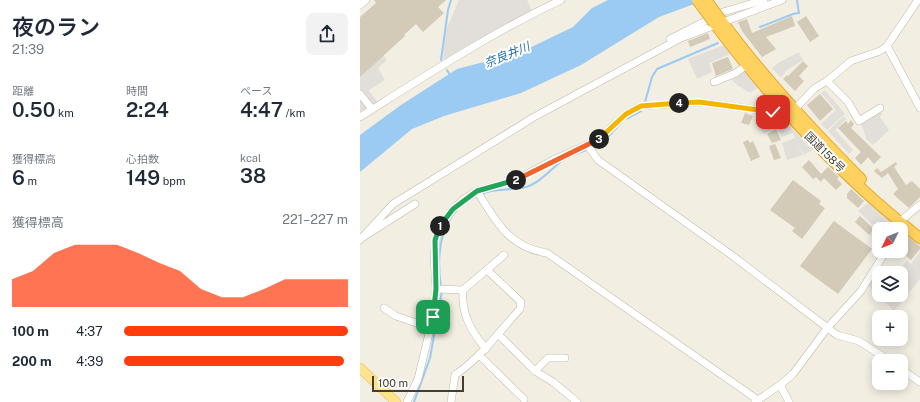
<!DOCTYPE html>
<html lang="ja">
<meta charset="utf-8">
<style>
body{margin:0;font-family:"Public Sans","Noto Sans JP",sans-serif;background:#f2f2f3;color:#1f2937;height:100vh;display:flex;flex-direction:column;font-size:15px;white-space:nowrap}
*{box-sizing:border-box;margin:0}
p{font-size:13px;color:#747a83}
.icon{flex:none;width:22px;height:22px;fill:none;stroke:currentColor;stroke-width:2;stroke-linecap:round;stroke-linejoin:round}
.map{position:relative;flex:1;overflow:hidden}
.details{display:flex;flex-direction:column;background:#fff;width:360px}
.details>*{flex:none}
.needle{width:26px;rotate:227deg}
.controls{position:absolute;left:512px;top:222px;display:grid;gap:8px}
.controls a{display:grid;place-items:center;width:36px;height:36px;border-radius:8px;background:#fff;box-shadow:0 2px 10px #0003;font-size:20px}
.scale{position:absolute;left:12px;bottom:10px;width:92px;box-sizing:border-box;padding-left:4px;border:2px solid #433d32;border-top:0;font-size:11px;line-height:14px;white-space:nowrap;color:#433d32;-webkit-text-stroke:3px #fff;paint-order:stroke}
.pin{position:absolute;display:grid;place-items:center;width:34px;height:34px;color:#fff;margin:-17px;border-radius:8px;box-shadow:0 2px 6px #0006}
.km{position:absolute;width:20px;height:20px;margin:-10px;border-radius:50%;background:#222;color:#fff;font-size:11px;line-height:20px;text-align:center}
.round{display:grid;place-items:center;flex:none;width:42px;height:42px;border-radius:8px;background:#f2f2f3}
.headline{display:flex;align-items:center;justify-content:space-between;height:68px;padding:0 12px}
h1{font-size:22px;font-weight:600;line-height:30px}
.figures{display:grid;grid-template-columns:repeat(3,1fr);gap:6px;height:68px;padding:4px 12px}
.figures div{display:grid;align-content:center}
.figures b{font-size:20px;font-weight:600}
.figures small{font-size:11px;font-weight:400}
.figures p{font-size:11px}
.chart{height:112px;padding:8px 12px}
.chart p{display:flex;justify-content:space-between}
.chart svg{width:100%;height:72px;margin-top:4px;fill:#ff3c0b;opacity:.7}
ul{padding:0 12px;list-style:none;font-size:13px}
li{display:grid;grid-template-columns:64px 48px 1fr;align-items:center;height:30px}
li i{height:10px;border-radius:5px;background:#ff3c0b}
main{display:flex;flex:1;min-height:0}
.map>svg:first-child{display:block}
.parking{fill:#e2dfdb}
.water{fill:#9bcaf2}
.lines{fill:none;stroke-linecap:round;stroke-linejoin:round}
.stream{stroke:#9bcaf2;stroke-width:2}
.building{fill:#d3cab7}
.minor-casing{stroke:#c0b9a7;stroke-width:8}
.major-casing{stroke:#e7c45b;stroke-width:10}
.highway-casing{stroke:#e2a82c;stroke-width:12}
.minor{stroke:#fff;stroke-width:7}
.major{stroke:#ffe48d;stroke-width:9}
.highway{stroke:#ffd25f;stroke-width:10}
.highway-bridge-casing{stroke:#e2a82c;stroke-width:12;stroke-linecap:butt}
.highway-bridge{stroke:#ffd25f;stroke-width:10}
.split-1-casing{stroke:#fff;stroke-width:8}
.split-2-casing{stroke:#fff;stroke-width:8}
.split-3-casing{stroke:#fff;stroke-width:8}
.split-4-casing{stroke:#fff;stroke-width:8}
.split-5-casing{stroke:#fff;stroke-width:8}
.split-1{stroke:#22a559;stroke-width:5}
.split-2{stroke:#22a559;stroke-width:5}
.split-3{stroke:#f0652b;stroke-width:5}
.split-4{stroke:#f5b400;stroke-width:5}
.split-5{stroke:#f5b400;stroke-width:5}
.labels{text-anchor:middle;dominant-baseline:central;stroke-width:4;stroke-linejoin:round;paint-order:stroke}
.street-label{font-size:11px;fill:#433d32;stroke:#fff}
.water-label{font-size:12px;font-style:italic;fill:#2971b1;stroke:#fff}
</style>
<main>
<section class="details">
<div class="headline"><div><h1>夜のラン</h1><p>21:39</p></div><a class="round"><svg class="icon" aria-label="share" viewBox="0 0 24 24"><path d="M12 15V3M7 8l5-5 5 5M5 13v7h14v-7"/></svg></a></div>
<div class="figures">
<div><p>距離</p><b>0.50<small> km</small></b></div>
<div><p>時間</p><b>2:24</b></div>
<div><p>ペース</p><b>4:47<small> /km</small></b></div>
</div>
<div class="figures">
<div><p>獲得標高</p><b>6<small> m</small></b></div>
<div><p>心拍数</p><b>149<small> bpm</small></b></div>
<div><p>kcal</p><b>38</b></div>
</div>
<div class="chart"><p><span>獲得標高</span>221–227 m</p>
<svg viewBox="0 0 160 44" preserveAspectRatio="none"><path d="M0 44V27L10 22L20 11L30 6L40 6L50 6L60 11L70 17L80 22L90 33L100 38L110 38L120 33L130 27L140 27L150 27L160 27V44z"/></svg>
</div>
<ul>
<li><b>100 m</b>4:37<i style="width:100%"></i></li>
<li><b>200 m</b>4:39<i style="width:98%"></i></li>
</ul>
</section>
<div class="map">
<svg width="560" height="402" viewBox="0 0 560 402">
<rect width="100%" height="100%" fill="#f2eee2"/>
<g class="parking">
<polygon points="99,0 167,0 172,11 83,61 85,33"/>
<polygon points="0,28 27,60 18,68 25,80 9,90 17,102 0,112"/>
<polygon points="364,45 370,54 349,63 352,72 337,79 328,59"/>
<polygon points="439,52 443,60 426,71 421,78 412,68 418,63"/>
<polygon points="384,71 398,88 390,93 377,85 372,80"/>
<polygon points="465,90 485,114 467,130 461,124 476,110 461,93"/>
<polygon points="518,111 522,114 520,117 529,130 513,145 507,140 500,121"/>
<polygon points="395,115 413,118 421,117 452,150 444,155 437,142 443,155 427,160 422,143 435,138 433,133 421,137 417,128 404,134"/>
<polygon points="484,116 486,119 475,130 493,150 489,154 468,131"/>
<polygon points="508,203 533,225 531,229 519,229 519,240 510,235 516,228 498,211"/>
<polygon points="560,252 560,279 534,311 509,286 514,278 519,282 519,295 541,295 541,273 537,273 547,260 551,264"/>
</g>
<polygon class="water" points="248,0 345,0 299,17 221,65 161,93 84,116 52,129 0,172 0,135 41,105 97,69 159,53 213,27 232,8"/>
<g class="lines">
<g class="stream">
<polyline points="400,27 433,14 439,13 437,0"/>
<polyline points="81,60 88,10 91,0"/>
<polyline points="87,70 90,75"/>
<polyline points="285,102 292,77 297,69 358,43"/>
<polyline points="266,119 281,111"/>
<polyline points="232,147 244,141 263,121"/>
<path d="M81,287C75,246 82,206 127,192C139,189 153,190 166,187C180,183 192,168 203,160C210,156 219,153 226,150"/>
<polyline points="54,402 70,358 82,291"/>
</g>
</g>
<g class="building">
<polygon points="14,0 86,0 78,7 84,13 63,32 56,24 44,35 45,36 0,77 0,17 16,3"/>
<polygon points="432,16 435,26 406,37 416,49 402,57 382,31 378,22 387,19 392,33"/>
<polygon points="446,16 459,36 450,42 437,22"/>
<polygon points="348,33 350,39 330,47 328,41"/>
<polygon points="368,57 373,69 356,76 352,63"/>
<polygon points="443,61 448,66 439,76 444,81 435,91 423,79 427,75 428,76"/>
<polygon points="460,94 473,109 460,121 447,105"/>
<polygon points="385,113 393,116 389,125 381,123"/>
<polygon points="491,120 494,124 491,128 521,157 514,164 508,157 501,165 495,158 501,152 478,128 486,121 488,124"/>
<polygon points="416,129 421,140 412,143 407,134"/>
<polygon points="388,140 390,143 393,141 400,157 391,161 383,142"/>
<polygon points="415,144 421,158 414,160 409,146"/>
<polygon points="449,160 461,174 468,167 479,177 477,179 482,184 476,190 464,178 461,182 456,177 453,179 442,167"/>
<polygon points="536,162 537,164 534,167 546,185 552,181 560,189 560,197 549,208 533,194 538,189 528,173 522,178 514,171 517,168 521,172"/>
<polygon points="433,180 461,201 459,204 465,208 442,239 432,231 435,228 410,210"/>
<polygon points="491,189 504,201 498,208 487,198 487,194"/>
<polygon points="500,216 514,229 509,235 495,222"/>
<polygon points="474,221 512,249 478,294 440,266"/>
<polygon points="543,233 560,246 560,249 551,260 541,252 541,236"/>
</g>
<g class="lines">
<g class="minor-casing">
<g id="minor">
<polyline points="0,5 6,0"/>
<polyline points="310,39 363,12 404,0"/>
<polyline points="527,46 560,108"/>
<polyline points="467,81 488,102 499,121 520,108"/>
<polyline points="354,82 376,73 387,65"/>
<polyline points="0,94 12,109"/>
<polyline points="432,112 455,88 467,81 491,61 520,51 527,46 558,0"/>
<path d="M0,117C65,76 131,33 201,0"/>
<polyline points="227,145 238,160 370,254 477,335 499,341 530,361"/>
<path d="M117,191C136,221 148,247 187,253L398,400"/>
<polyline points="536,229 539,222 560,205"/>
<polyline points="3,237 55,204"/>
<polyline points="0,240 33,204 174,117 321,38 422,0"/>
<polyline points="76,289 103,290 144,255"/>
<path d="M103,290C101,314 111,331 126,349"/>
<polyline points="24,308 36,316 71,328"/>
<polyline points="138,334 175,371 193,382 217,402"/>
<polyline points="119,355 164,399"/>
<polyline points="541,369 560,382"/>
<polyline points="175,371 188,358 205,358"/>
<polyline points="420,385 429,402"/>
<polyline points="47,402 58,379 73,317 76,289 74,255 78,229 93,209 104,199 117,191 156,180 193,160 236,141 266,114 281,106 339,102 413,112 425,105"/>
<path d="M91,402L95,375C121,357 139,332 160,309L161,302L127,270"/>
<polyline points="395,402 420,385 433,374 468,327 501,291 526,251"/>
</g>
</g>
<g class="major-casing">
<polyline id="major" points="0,368 36,402"/>
</g>
<g class="highway-casing">
<g id="highway">
<path d="M361,20C403,77 451,129 501,179"/>
<path d="M354,23C414,103 481,177 560,238"/>
</g>
</g>
<use href="#minor" class="minor"/>
<use href="#major" class="major"/>
<use href="#highway" class="highway"/>
<g class="highway-bridge-casing">
<g id="highway-bridge">
<polyline points="337,0 354,23"/>
<polyline points="346,0 361,20"/>
</g>
</g>
<use href="#highway-bridge" class="highway-bridge"/>
</g>
<g class="lines">
<g class="split-1-casing">
<polyline id="split-1" points="73,317 76,289 75,240 80,226"/>
</g>
<g class="split-2-casing">
<polyline id="split-2" points="80,226 93,209 117,191 156,180"/>
</g>
<g class="split-3-casing">
<polyline id="split-3" points="156,180 239,139"/>
</g>
<g class="split-4-casing">
<polyline id="split-4" points="239,139 266,114 281,106 319,103"/>
</g>
<g class="split-5-casing">
<polyline id="split-5" points="319,103 339,102 413,112"/>
</g>
<use href="#split-1" class="split-1"/>
<use href="#split-2" class="split-2"/>
<use href="#split-3" class="split-3"/>
<use href="#split-4" class="split-4"/>
<use href="#split-5" class="split-5"/>
</g>
<g class="labels">
<g class="street-label">
<text transform="translate(465 152) rotate(45)">国道158号</text>
</g>
<g class="water-label">
<text transform="translate(147 55) rotate(-22)">奈良井川</text>
</g>
</g>
</svg>
<div class="controls">
<a><svg class="needle" viewBox="-14 -14 28 28"><path d="M0-13l5 13h-10z" fill="#e53935"/><path d="M0 13l5-13h-10z" fill="#747a83"/></svg></a>
<a><svg class="icon" aria-label="layers" viewBox="0 0 24 24"><path d="M12 4l9 5-9 5-9-5zM3 14l9 5 9-5"/></svg></a>
<a>+</a>
<a>−</a>
</div>
<div class="scale">100 m</div>
<div class="pin" style="left:73px;top:317px;background:#1e9e55"><svg class="icon" aria-label="arrive" viewBox="0 0 24 24"><path d="M6 21V4h12l-3 4 3 4H6"/></svg></div>
<div class="pin" style="left:413px;top:112px;background:#d93025"><svg class="icon" aria-label="check" viewBox="0 0 24 24"><path d="M5 12l5 5 9-10"/></svg></div>
<b class="km" style="left:80px;top:226px">1</b>
<b class="km" style="left:156px;top:180px">2</b>
<b class="km" style="left:239px;top:139px">3</b>
<b class="km" style="left:319px;top:103px">4</b>
</div>
</main>
